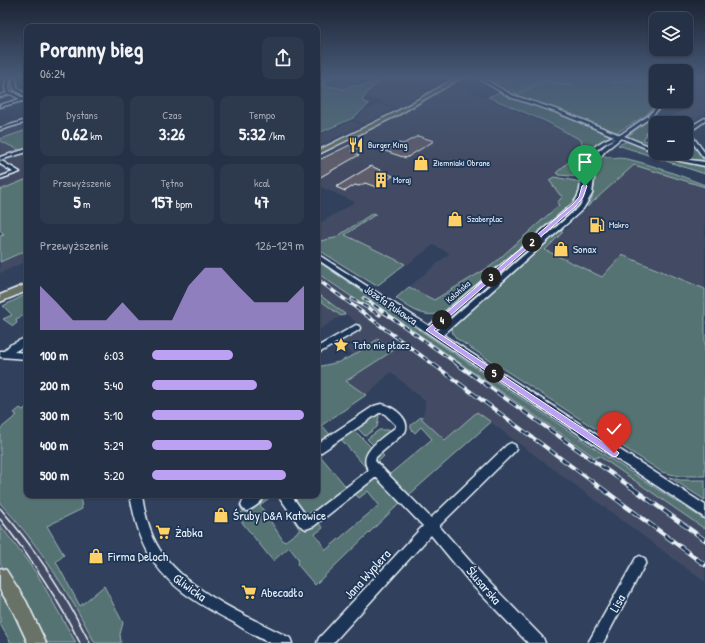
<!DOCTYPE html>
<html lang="pl">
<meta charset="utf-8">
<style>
body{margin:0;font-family:"Patrick Hand",sans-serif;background:#2d394d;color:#f1f3f6;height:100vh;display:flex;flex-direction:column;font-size:15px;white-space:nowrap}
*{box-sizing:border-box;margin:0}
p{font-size:13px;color:#a3a9b3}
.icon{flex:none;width:22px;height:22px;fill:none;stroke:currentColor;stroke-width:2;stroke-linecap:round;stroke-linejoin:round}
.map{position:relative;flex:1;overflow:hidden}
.drawer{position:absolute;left:24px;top:24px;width:296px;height:474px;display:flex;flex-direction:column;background:#253146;border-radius:8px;box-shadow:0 1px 3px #0004,0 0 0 1px #424c5f}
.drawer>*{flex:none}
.buttons{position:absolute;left:649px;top:12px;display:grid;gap:8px}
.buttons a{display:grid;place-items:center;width:44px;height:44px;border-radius:8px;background:#253146;box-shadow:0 1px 3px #0004,0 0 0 1px #424c5f;font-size:20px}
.pin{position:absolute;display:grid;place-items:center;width:34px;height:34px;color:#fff;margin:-41px -17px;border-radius:50% 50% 50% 0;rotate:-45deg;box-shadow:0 0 4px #0007}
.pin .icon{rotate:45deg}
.km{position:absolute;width:20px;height:20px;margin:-10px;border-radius:50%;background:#222;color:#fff;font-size:11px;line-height:20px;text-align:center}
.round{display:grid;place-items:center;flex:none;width:42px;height:42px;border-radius:8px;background:#2d394d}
.overview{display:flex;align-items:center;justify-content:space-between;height:68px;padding:0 16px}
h1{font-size:22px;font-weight:700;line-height:30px}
.metrics{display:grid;grid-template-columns:repeat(3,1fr);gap:6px;height:68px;padding:4px 16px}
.metrics div{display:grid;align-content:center;border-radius:8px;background:#2d394d;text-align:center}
.metrics b{font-size:17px;font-weight:700}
.metrics small{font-size:11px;font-weight:400}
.metrics p{font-size:11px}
.chart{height:112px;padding:8px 16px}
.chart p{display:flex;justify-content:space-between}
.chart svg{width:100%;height:72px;margin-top:4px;fill:#bca0f2;opacity:.7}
ul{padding:0 16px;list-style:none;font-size:13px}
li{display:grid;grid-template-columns:64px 48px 1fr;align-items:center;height:30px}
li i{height:10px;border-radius:5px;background:#bca0f2}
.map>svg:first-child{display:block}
.built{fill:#424c64}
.green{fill:#547372;stroke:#9eb2b5}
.building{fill:#5f5d6b;stroke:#e8f1f8}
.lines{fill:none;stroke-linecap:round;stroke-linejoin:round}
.minor-casing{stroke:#e8f1f8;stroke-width:3}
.major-casing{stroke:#e8f1f8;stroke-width:3}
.minor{fill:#1d3557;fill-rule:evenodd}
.major{fill:#697266;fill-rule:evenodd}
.tram{stroke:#e8f1f8;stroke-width:1.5}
.rail-far2-casing{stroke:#e8f1f8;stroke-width:3.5}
.rail-far1-casing{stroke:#e8f1f8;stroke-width:4}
.rail-casing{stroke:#e8f1f8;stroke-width:4.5}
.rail-far2{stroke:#1d3557;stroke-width:2;stroke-dasharray:6;stroke-linecap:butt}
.rail-far1{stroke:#1d3557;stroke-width:2.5;stroke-dasharray:8;stroke-linecap:butt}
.rail{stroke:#1d3557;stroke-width:3;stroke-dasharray:10;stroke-linecap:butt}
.route{fill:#bca0f2;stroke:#fff}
.labels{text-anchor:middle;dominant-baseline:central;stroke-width:3.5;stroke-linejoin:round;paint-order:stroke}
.far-poi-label{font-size:9px;fill:#e8f1f8;stroke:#1d3557;text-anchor:start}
.far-street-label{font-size:9px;fill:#e8f1f8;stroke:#1d3557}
.poi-label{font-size:11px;fill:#e8f1f8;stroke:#1d3557;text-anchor:start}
.street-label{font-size:11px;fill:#e8f1f8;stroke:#1d3557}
.near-poi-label{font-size:13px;fill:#e8f1f8;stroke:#1d3557;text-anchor:start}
.near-street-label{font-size:13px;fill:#e8f1f8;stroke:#1d3557}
</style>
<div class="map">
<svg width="705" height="643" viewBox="0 0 705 643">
<rect width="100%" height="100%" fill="#31415d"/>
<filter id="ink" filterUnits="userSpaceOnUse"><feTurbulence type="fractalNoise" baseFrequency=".025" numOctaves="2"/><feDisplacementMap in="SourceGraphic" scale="8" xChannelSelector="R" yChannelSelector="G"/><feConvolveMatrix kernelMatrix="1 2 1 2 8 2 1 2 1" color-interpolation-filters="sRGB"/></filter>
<g filter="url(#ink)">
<g class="built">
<polygon points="332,78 354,80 357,78 383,78 374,83 360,86 352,85 345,89 320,85"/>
<polygon points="385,78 433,78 440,82 399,108 381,103 383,101 365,97 369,90"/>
<polygon points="686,81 705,84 705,113 686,125 686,123 661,123 688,107 667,102 686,101"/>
<polygon points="450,85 456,86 558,129 560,129 581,140 583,149 556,173 559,178 552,178 564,196 557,203 560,204 491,266 434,300 409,287 450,253 433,245 407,265 344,235 375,214 335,239 320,241 317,240 317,225 355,202 317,185 317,158 385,123 384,122 424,100 429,100 427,99 428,98"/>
<polygon points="379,104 396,108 365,124 354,120 366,110"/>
<polygon points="350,122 355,122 362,125 317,147 317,136"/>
<polygon points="16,125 27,130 0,139 0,130"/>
<polygon points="653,127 656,128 656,150 637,142 644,131"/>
<polygon points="0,141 21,151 0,159"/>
<polygon points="27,151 27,179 0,190 0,164 8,169 0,160"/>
<polygon points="634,165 705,187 705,289 623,255 602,277 544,250 563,232 562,230 567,229 570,226 569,224 587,209 587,207"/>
<polygon points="27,250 27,261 0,273 0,262"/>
<polygon points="317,273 352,297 389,318 361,298 364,296 596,458 598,455 705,529 705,582 477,412 445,440 422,419 425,408 425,401 391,372 366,395 346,382 393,350 378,339 354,355 339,340 362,326 317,293"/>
<polygon points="317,298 341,316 317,331"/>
<polygon points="0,503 25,532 47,562 70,597 95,643 76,643 37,574 0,525"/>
</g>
<g class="green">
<polygon points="317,78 332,78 321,85 345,89 352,85 360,86 374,83 385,78 369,90 362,101 369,104 353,118 317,134"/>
<polygon points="493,78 639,78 613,82 617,83 644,78 656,78 656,101 659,101 645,116 618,132 615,132 556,109 514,96 545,81 573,87 572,86 544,80 512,95 508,93 512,94 516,92 512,90 507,93 494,85 501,81 494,82 496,83 493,85 488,81"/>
<path d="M500,92L513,98L543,107L542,108L552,110L611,136L595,146L596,147C585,156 584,163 582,177L559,175L556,173L583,149L581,140L545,121L488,97Z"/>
<polygon points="647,121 656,124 656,128 654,127 647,131 646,134 656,137 646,135 643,140 651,142 649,145 656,147 656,149 627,137"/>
<polygon points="27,130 27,149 21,151 0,141 0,139"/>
<polygon points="628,141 683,162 705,165 705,174 618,145"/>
<polygon points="686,142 691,142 704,160 691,160 676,157 675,155 677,153 686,153"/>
<path d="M602,156L612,157L615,159C624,153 691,180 705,185V187L634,165L587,207C600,190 589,165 602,156Z"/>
<path d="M554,177L581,182L579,192L574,201L505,261L443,312C426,320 409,308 396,298L409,287L434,300L491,266L559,205L557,203L563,196L560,195L549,180Z"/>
<polygon points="27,179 27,234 24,233 27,236 27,250 0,262 0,236 4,235 0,230 0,190"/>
<polygon points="373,213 376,214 345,235 405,264 378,285 375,285 317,249 317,239 318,238 320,241 335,238"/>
<polygon points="557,224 558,225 449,320 448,319"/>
<polygon points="561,230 563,232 545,250 602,277 622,255 705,289 705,476 679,476 662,472 457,339 453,334 452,329 455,326"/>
<polygon points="317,261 609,458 705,520 705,529 599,456 596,458 364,296 361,298 390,318 352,297 317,273"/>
<polygon points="317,293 345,314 341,316 317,298"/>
<polygon points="27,294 27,314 16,319 17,323 13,326 3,319 12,315 3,306"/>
<polygon points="378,339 394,350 346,381 366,395 322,425 331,436 317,446 317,398 320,396 317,393 317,377 321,375 317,371 317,367 339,362 354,355"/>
<path d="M27,406V429L24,431L27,433V495H80L82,509L47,526L64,555L56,562L80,606L104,586L123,623L120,634L121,643H95C69,593 39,544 0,503V429L17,415L14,413L20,408L23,410Z"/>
<polygon points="380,410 377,427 365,436 355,426"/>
<polygon points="477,412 491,422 409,495 377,461 376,458 380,452 384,456 378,462 390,474 432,439 421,427 415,433 411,429 411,425 422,416 422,419 445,440"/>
<polygon points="352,428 373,449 365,458 368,470 339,437"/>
<polygon points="379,430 398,430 376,448 367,439"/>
<polygon points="317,452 348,489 308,519 287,495 317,495"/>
<polygon points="669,477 680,480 705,480 705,500"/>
<polygon points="373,479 380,480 401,502 315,585 297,564 299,560 289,547 273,561 237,516 264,495 273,495 260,505 284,542 300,530 294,521 297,519 306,529 308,529 318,522 323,528 315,534 326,550 379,505 368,491 359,498 354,493"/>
<polygon points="0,525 37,574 76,643 45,643 24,599 0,563"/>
<polygon points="0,590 16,617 28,643 11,643 0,624"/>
</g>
<g class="building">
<polygon points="418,136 434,141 406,158 385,151 399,143 403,144"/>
<polygon points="354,143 362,146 351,151 359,155 317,179 317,161"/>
<polygon points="371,166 393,176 376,187 365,183 359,186 355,185 345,191 336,187"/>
</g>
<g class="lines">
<g class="minor-casing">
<g id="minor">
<polygon points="6,78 10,78 9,89 10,91 27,100 27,103 22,101 0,107 0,105 20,99 10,94 0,97 0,95 7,93 5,89"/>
<polygon points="12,78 16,78 17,88 27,95 27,98 14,89"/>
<path d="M478,78H482L512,95L558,110L620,135L648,116L662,101H666L651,117L624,136L656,149V152L621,138L606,150L596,162L592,194L583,209L443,335L705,505V518L317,259V254L429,326L573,204C584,190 579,183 582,168C584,152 600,141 614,136L556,112L510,97ZM615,138C606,145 595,152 591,162C584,179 591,190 579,207L437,331L435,330L577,206C593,186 581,180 588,161C593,150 605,143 615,138Z"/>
<polygon points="705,118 705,121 692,130 690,133 705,153 705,157 703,157 686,133 688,128"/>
<polygon points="27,120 27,122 0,130 0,128"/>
<polygon points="27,149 27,152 0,160 20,172 0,179 0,177 13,172 0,164 0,157"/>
<polygon points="659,153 666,153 683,159 705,162 705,166 680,161"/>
<polygon points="356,325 359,326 360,328 359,330 317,354 317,347"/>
<polygon points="27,337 27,344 14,352 27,353 27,359 0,357 0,351 4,351 10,345"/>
<path d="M381,404C393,406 411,419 405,432L376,457L375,461L431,518L507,445L511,443L515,445L516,448L515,451L439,526L483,576L543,638L545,643H528L473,586L431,535L333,643H317L319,638L423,526L376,477L314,526L306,529L299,525L278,495H291L307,517L369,470C355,454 385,436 396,427V425L384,413H379L317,455V444L374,406Z"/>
<path d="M130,495H142C145,514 149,533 160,550C187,591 247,616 290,638L292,643C286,643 277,643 271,643C261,640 242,628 233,622C170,589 143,568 130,495Z"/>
<path d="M250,495H265C262,502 254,508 247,511L243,509L241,505L243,501Z"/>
<polygon points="640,556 644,558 646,562 644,566 603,643 588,643 636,558"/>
</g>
</g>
<g class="major-casing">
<g id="major">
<polygon points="456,78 461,78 398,115 317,155 317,151 394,113"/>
<polygon points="27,284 27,291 0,302 0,295"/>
<polygon points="0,568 6,570 26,601 46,643 28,643 14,613 0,590"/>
</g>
</g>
<use href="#minor" class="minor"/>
<use href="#major" class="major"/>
<g class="tram">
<path d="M0,508C36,549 65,594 90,643"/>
<path d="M0,519C31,558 58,599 80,643"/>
</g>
<g class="rail-far2-casing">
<g id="rail-far2">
<polyline points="317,279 434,365"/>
<polyline points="364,298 459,365"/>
<polyline points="352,299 380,315"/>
</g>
</g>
<g class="rail-far1-casing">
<g id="rail-far1">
<polyline points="433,364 601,488"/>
<polyline points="457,364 632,488"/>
</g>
</g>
<g class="rail-casing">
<g id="rail">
<polyline points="600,487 705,565"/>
<polyline points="631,487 705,540"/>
</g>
</g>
<use href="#rail-far2" class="rail-far2"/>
<use href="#rail-far1" class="rail-far1"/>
<use href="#rail" class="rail"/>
</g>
</g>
<linearGradient id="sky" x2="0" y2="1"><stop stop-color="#1b2433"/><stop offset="0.46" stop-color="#485a78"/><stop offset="1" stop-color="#485a78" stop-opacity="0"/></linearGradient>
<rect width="705" height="168" fill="url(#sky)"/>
<polygon class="route" points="585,184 587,186 583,197 576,206 434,330 617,451 619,453 617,456 614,457 426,330 573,204 579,197 582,186"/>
<defs>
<g id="restaurant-bare" transform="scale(1.2)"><path d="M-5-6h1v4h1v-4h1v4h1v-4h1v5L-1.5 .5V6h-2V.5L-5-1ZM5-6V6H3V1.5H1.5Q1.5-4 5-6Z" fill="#ffd166" stroke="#1d3557" stroke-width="2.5" paint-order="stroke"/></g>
<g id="shop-bare" transform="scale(1.2)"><path d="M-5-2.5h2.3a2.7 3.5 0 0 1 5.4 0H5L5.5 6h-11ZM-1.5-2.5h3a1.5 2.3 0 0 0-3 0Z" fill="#ffd166" stroke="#1d3557" stroke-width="2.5" paint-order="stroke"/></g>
<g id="building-bare" transform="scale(1.2)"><path d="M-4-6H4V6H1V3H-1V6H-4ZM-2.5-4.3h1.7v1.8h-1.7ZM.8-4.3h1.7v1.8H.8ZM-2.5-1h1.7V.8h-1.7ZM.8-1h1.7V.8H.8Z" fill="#ffd166" stroke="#1d3557" stroke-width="2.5" paint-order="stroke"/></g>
<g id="fuel-bare" transform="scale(1.2)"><path d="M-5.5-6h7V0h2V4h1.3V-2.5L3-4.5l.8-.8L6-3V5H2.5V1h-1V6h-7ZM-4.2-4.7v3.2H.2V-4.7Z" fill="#ffd166" stroke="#1d3557" stroke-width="2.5" paint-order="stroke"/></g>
<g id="sight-bare" transform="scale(1.2)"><path d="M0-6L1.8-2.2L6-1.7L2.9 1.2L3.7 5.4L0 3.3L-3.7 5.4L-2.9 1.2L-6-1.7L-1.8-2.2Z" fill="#ffd166" stroke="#1d3557" stroke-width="2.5" paint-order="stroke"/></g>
<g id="supermarket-bare" transform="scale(1.2)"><path d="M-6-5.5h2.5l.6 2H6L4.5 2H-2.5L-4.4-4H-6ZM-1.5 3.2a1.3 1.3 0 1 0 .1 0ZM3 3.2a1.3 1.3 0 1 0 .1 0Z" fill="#ffd166" stroke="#1d3557" stroke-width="2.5" paint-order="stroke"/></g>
</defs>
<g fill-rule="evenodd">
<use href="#restaurant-bare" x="356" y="145"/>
<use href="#shop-bare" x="421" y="163"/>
<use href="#building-bare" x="381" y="180"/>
<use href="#shop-bare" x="455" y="219"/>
<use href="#fuel-bare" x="597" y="225"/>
<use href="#shop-bare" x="561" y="249"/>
<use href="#sight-bare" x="341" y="345"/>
<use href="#shop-bare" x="221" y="515"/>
<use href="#supermarket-bare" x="163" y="532"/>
<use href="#shop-bare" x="96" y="556"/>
<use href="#supermarket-bare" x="249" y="592"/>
</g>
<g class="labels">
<g class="far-poi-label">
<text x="368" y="145">Burger King</text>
<text x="433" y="163">Ziemniaki Obrane</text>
<text x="393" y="180">Moraj</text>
<text x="467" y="219">Szaberplac</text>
<text x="609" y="225">Makro</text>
</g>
<g class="far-street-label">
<text transform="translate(458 292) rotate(-41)">Kolońska</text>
</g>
<g class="poi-label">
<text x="573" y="249">Sonax</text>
<text x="353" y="345">Tato nie płacz</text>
</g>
<g class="street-label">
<text transform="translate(391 305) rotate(34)">Józefa Pukowca</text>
</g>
<g class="near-poi-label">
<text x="233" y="515">Śruby D&amp;A Katowice</text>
<text x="175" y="532">Żabka</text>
<text x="108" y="556">Firma Deloch</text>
<text x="261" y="592">Abecadło</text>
</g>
<g class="near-street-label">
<text transform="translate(367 574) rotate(-48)">Jana Wyplera</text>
<text transform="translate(484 585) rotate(49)">Ślusarska</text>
<text transform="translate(190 587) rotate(36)">Gliwicka</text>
<text transform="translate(617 603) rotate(-61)">Lisa</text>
</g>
</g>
</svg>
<div class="buttons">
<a><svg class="icon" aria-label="layers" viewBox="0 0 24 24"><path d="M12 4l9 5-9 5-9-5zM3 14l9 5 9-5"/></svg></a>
<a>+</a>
<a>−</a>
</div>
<div class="pin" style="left:585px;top:186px;background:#1e9e55"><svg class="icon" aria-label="arrive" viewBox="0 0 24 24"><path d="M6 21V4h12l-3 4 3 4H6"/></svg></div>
<div class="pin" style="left:614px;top:453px;background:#d93025"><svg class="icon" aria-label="check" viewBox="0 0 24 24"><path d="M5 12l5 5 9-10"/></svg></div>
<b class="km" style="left:532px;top:242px">2</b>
<b class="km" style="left:491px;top:277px">3</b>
<b class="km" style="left:442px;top:320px">4</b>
<b class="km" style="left:494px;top:373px">5</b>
<section class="drawer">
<div class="overview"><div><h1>Poranny bieg</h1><p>06:24</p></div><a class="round"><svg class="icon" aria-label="share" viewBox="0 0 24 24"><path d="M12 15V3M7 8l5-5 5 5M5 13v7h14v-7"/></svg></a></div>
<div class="metrics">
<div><p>Dystans</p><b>0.62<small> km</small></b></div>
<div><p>Czas</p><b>3:26</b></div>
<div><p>Tempo</p><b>5:32<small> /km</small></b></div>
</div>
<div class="metrics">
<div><p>Przewyższenie</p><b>5<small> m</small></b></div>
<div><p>Tętno</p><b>157<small> bpm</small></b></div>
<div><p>kcal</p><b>47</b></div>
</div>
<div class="chart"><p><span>Przewyższenie</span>126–129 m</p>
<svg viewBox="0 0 160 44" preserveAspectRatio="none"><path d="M0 44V17L10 27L20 38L30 38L40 38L50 27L60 38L70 38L80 38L90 17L100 6L110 6L120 17L130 27L140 27L150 27L160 17V44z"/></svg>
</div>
<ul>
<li><b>100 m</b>6:03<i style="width:53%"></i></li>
<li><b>200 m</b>5:40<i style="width:69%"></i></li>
<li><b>300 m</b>5:10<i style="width:100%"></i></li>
<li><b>400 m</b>5:29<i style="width:79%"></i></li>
<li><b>500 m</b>5:20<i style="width:88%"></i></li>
</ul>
</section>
</div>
